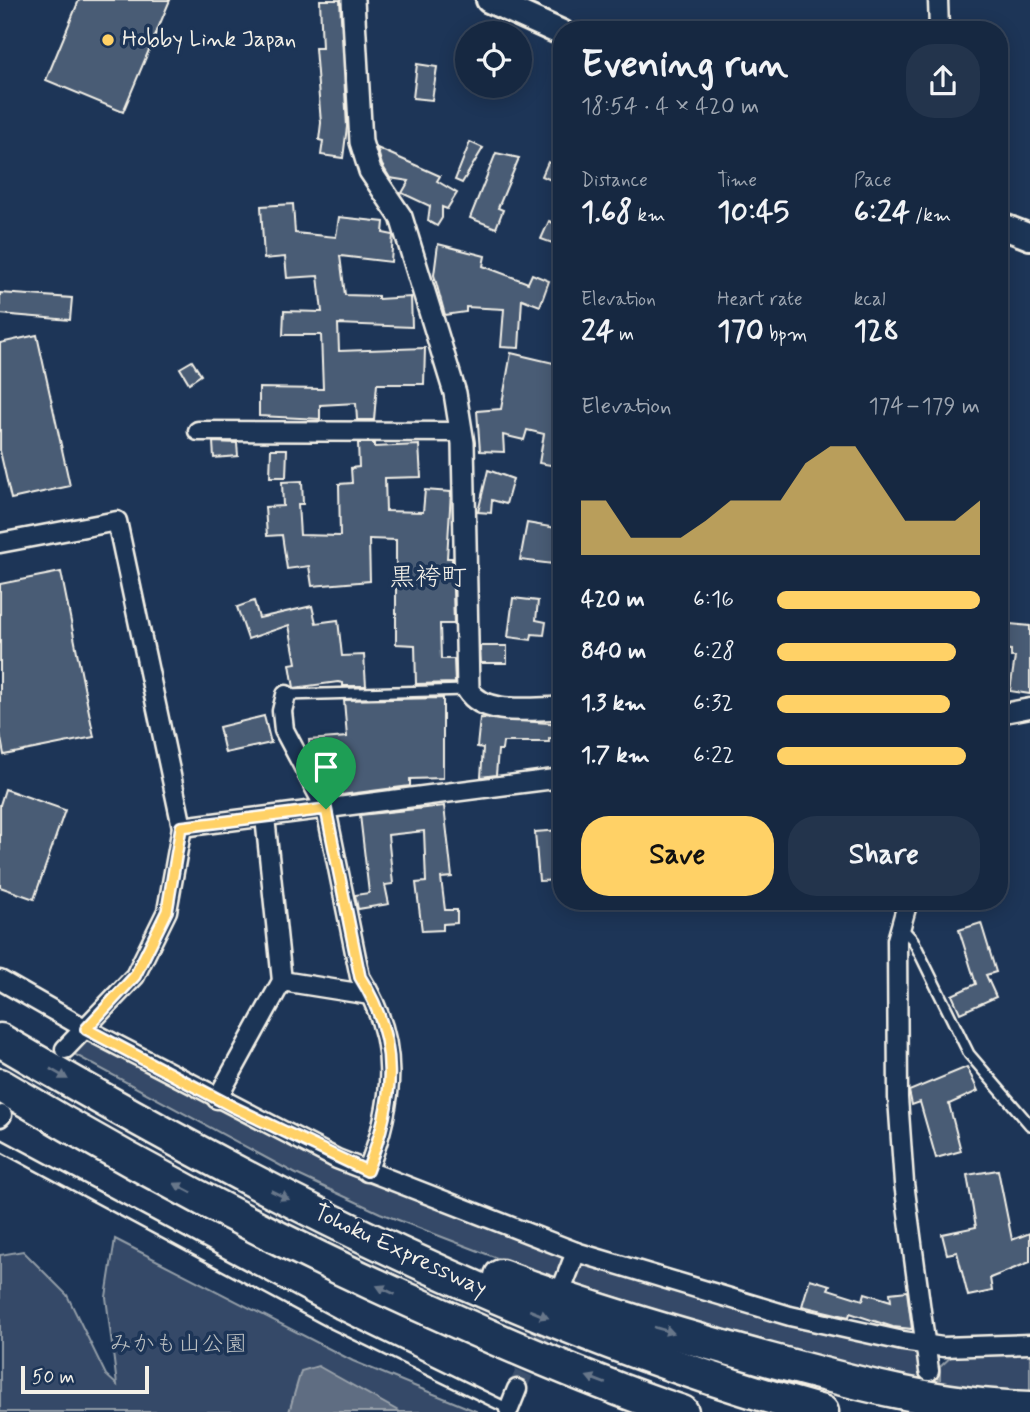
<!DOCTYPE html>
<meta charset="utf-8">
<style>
body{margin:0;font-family:Mynerve,"Klee One",sans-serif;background:#23344c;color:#f1f3f6;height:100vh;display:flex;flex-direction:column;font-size:26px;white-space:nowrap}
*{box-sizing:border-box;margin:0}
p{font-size:23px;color:#9ea6b1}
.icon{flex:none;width:38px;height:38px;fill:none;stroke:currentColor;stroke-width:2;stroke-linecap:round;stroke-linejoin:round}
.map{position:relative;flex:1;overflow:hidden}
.side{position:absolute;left:553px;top:21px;width:455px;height:889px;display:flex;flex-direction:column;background:#162841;border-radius:28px;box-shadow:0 4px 18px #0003,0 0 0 2px #35445a}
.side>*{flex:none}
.buttons{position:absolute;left:455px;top:21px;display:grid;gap:14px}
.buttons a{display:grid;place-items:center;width:77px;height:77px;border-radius:50%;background:#162841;box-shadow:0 4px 18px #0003,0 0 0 2px #35445a;font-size:35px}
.scale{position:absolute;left:21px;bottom:18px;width:128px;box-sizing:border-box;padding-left:7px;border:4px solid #f4f1e8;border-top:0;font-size:19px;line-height:24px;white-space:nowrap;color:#f4f1e8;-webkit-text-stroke:5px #1d3557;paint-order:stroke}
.pin{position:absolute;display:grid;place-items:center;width:60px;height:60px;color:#fff;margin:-72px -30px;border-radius:50% 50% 50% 0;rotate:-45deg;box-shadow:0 0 7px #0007}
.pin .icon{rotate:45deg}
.round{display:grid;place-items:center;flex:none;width:74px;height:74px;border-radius:28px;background:#23344c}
.headline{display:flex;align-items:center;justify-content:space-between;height:119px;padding:0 28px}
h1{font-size:38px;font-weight:800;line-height:52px}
.metrics{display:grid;grid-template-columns:repeat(3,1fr);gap:10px;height:119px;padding:7px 28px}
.metrics div{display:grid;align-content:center}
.metrics b{font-size:30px;font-weight:800}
.metrics small{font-size:19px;font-weight:400}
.metrics p{font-size:19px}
.chart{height:196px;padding:14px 28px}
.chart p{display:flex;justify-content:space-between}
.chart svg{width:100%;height:126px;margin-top:7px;fill:#ffd166;opacity:.7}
.button{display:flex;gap:14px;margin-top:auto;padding:14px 28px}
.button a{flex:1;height:80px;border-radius:28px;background:#ffd166;color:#111;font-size:28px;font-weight:800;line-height:80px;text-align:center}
.button a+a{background:#23344c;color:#f1f3f6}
ul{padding:0 28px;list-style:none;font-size:23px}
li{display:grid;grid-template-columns:112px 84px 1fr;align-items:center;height:52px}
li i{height:18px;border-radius:9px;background:#ffd166}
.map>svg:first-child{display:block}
.green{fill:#354a67;stroke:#949ea8;stroke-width:2}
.water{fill:#5e6d82;stroke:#9aa2ab;stroke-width:2}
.building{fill:#485b74;stroke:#f4f1e8;stroke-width:2}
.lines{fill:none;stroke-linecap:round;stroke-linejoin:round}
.minor-tunnel{stroke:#3d516d;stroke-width:18;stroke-dasharray:18 9;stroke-linecap:butt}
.service-casing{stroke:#f4f1e8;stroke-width:14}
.minor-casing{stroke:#f4f1e8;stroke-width:23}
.tertiary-casing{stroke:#f4f1e8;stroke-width:26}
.secondary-casing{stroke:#f4f1e8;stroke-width:30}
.motorway-casing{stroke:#f4f1e8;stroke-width:37}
.service{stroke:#1d3557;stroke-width:9}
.minor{stroke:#1d3557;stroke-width:18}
.tertiary{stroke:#1d3557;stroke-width:21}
.secondary{stroke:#1d3557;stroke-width:24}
.motorway{stroke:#1d3557;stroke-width:32}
.oneway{fill:#68778a}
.route-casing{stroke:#fff;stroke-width:14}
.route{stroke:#ffd166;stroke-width:9}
.poi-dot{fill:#ffd166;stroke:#1d3557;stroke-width:2.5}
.labels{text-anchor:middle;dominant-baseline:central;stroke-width:7;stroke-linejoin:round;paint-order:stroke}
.poi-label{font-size:23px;fill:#f4f1e8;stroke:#1d3557;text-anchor:start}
.street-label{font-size:23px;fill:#f4f1e8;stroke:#1d3557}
.park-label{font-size:23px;fill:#bbbfc1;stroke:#1d3557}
.quarter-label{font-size:26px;fill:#f4f1e8;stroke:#1d3557}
</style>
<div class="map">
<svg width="1030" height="1412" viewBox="0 0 1030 1412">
<rect width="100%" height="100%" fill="#1d3557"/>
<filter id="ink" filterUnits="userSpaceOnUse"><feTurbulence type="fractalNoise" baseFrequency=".0143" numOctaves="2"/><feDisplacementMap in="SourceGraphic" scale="14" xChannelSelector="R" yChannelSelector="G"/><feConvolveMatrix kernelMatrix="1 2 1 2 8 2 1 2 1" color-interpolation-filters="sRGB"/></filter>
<g filter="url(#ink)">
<g class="green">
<polygon points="98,1038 528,1241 920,1349 926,1376 940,1379 940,1367 953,1355 1030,1349 1030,1397 950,1390 759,1343 515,1265 380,1213 296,1174 72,1053 84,1041"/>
<polygon points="115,1239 353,1361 478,1412 0,1412 0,1255 23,1251 67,1295 106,1375 117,1385 106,1297"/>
</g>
<polygon class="water" points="318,1366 400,1412 289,1412 301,1371"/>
<g class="building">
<polygon points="79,0 170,0 123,112 46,80"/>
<polygon points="320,0 340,0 347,127 343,158 321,155 323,141 319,140 321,123 315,48 322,48"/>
<polygon points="417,64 437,67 432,100 413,98"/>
<polygon points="470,142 483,148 462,183 455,180"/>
<polygon points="377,148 440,176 437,181 457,193 447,209 442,207 442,218 437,226 428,221 430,206 402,193 409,181 390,178 382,165"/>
<polygon points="496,153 519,158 498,208 503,210 496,228 470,218"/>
<polygon points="548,162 562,168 562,185 542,176"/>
<polygon points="293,204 295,233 336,237 339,217 384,222 383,233 393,235 391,262 340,256 345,295 378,296 378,299 411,297 412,327 338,324 339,351 425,348 424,384 377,384 374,420 357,420 356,403 320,405 320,419 259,416 259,388 323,389 321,335 283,335 284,311 322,312 318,276 287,278 285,257 264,259 261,206"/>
<polygon points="549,221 562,227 558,245 541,239"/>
<polygon points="438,244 485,256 483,266 528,283 532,274 549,281 540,306 522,299 519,348 501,347 504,309 466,307 466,312 445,315 434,275"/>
<polygon points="0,293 72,298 70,320 0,314"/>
<polygon points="37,335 70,486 11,499 0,451 0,343"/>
<polygon points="511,353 562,365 562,467 539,463 544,434 527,430 524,440 503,435 504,452 480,451 477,411 501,409"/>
<polygon points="192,361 201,375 189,383 180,368"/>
<polygon points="213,442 237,443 238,456 214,458"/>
<polygon points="358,443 374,443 374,447 419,445 421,477 385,478 386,511 423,512 425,490 451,492 447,558 452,558 454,624 440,624 441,659 454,659 455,683 416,684 415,645 396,644 396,540 369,539 370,581 312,586 309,566 287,569 282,535 267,536 265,507 283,506 282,482 302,481 303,504 298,504 300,535 340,536 339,484 352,483 351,468 359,467"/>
<polygon points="271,449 287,449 286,477 270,477"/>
<polygon points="488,470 513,479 506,504 492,500 491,513 478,512"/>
<polygon points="527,523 562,529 562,565 520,560"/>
<polygon points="61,572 94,737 4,755 0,733 0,584"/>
<polygon points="513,598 538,601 536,620 546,622 544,635 532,634 531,640 508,637"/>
<polygon points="254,601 259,618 312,606 316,623 338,620 342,656 364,655 366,686 343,686 343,683 338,682 294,688 290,664 296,663 289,625 248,639 237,607"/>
<polygon points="999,623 1030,626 1030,694 1010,691 1015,657 1011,657 1011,650 999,649"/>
<polygon points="480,646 507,646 507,663 481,663"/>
<polygon points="443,698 443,778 410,779 410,786 341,795 339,761 314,763 310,754 309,740 347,737 344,700"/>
<polygon points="264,716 271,743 225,753 219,727"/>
<polygon points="480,718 562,724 562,739 549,738 549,742 503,742 502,750 498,750 496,775 481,777 483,748 477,747"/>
<polygon points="5,789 65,810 34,899 0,887 0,805"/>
<polygon points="444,806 452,877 441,878 445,910 457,910 457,923 443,924 443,930 422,931 416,883 426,882 424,831 388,835 393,884 385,885 389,904 358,909 355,895 369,893 360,815"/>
<polygon points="561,830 562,880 539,881 535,832"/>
<polygon points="981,923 996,972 986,975 996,997 960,1013 952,995 976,984 959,930"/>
<polygon points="967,1067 978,1091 949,1104 961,1151 936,1158 920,1102 912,1105 909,1091"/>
<polygon points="998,1170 1012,1240 1030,1233 1030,1262 990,1278 992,1291 968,1296 957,1252 947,1254 942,1234 976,1227 967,1175"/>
<polygon points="810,1279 830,1285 828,1289 863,1300 865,1293 891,1301 890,1293 907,1291 912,1329 893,1327 850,1313 849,1317 802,1306"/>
</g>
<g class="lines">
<polyline class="minor-tunnel" points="517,1389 551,1312"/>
<g class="service-casing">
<g id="service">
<polyline points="286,695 467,690"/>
<polyline points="902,928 913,940 969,1054 1030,1125"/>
<polyline points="0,1145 332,1323 511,1410"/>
</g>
</g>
<g class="minor-casing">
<g id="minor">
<polyline points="938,0 939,30"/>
<polyline points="198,431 462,432"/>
<polyline points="0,543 117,521 182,827 167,911 135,976 65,1049"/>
<path d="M286,695L282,711L284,730L326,809L360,977C402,1043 394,1102 367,1172"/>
<polyline points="999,714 1030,708"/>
<polyline points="182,827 562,778"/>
<polyline points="908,901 897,940 898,1098 904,1183 929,1371"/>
<polyline points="0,980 86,1029 337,1159 576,1252 790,1316 903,1341 943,1347 1030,1344"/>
<polyline points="282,981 370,995"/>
<polyline points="217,1099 282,981 265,817"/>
<polyline points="0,1117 2,1115"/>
<polyline points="564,1283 576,1252"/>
<polyline points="509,1409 517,1389"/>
</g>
</g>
<g class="tertiary-casing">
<path id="tertiary" d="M353,0L361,142L370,171L401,217L455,393L463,443L468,690C484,717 534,708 562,708"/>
</g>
<g class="secondary-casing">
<g id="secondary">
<polyline points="489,0 562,33"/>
<polyline points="999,225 1030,237"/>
</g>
</g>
<g class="motorway-casing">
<g id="motorway">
<path d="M0,1040C260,1193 530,1331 822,1412"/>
<path d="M0,1085C145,1172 296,1251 451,1319C527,1353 604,1386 682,1412"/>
<path d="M501,1276C589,1309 679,1335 770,1360C855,1383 941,1406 1030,1408"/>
</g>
</g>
<use href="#service" class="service"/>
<use href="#minor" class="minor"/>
<use href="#tertiary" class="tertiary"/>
<use href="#secondary" class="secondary"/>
<use href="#motorway" class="motorway"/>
</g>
<defs><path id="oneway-solid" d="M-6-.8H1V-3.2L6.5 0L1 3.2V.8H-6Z" transform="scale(1.75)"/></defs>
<g class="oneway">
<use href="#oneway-solid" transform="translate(59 1074) rotate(30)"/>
<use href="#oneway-solid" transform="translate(183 1188) rotate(-152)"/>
<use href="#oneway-solid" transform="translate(280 1195) rotate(26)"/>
<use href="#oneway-solid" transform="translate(386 1290) rotate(-155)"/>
<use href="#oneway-solid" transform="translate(539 1314) rotate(22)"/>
<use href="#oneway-solid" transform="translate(664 1330) rotate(16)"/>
<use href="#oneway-solid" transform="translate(596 1380) rotate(-159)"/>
</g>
</g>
<g class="lines" filter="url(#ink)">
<g class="route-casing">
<path id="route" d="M326,809L360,977C402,1043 394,1102 367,1171L233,1107L86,1029L135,976L167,911L181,827Z"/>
</g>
<use href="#route" class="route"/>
</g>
<circle class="poi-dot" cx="108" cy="40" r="7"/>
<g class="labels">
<g class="poi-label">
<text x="122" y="40">Hobby Link Japan</text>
</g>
<g class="street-label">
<text transform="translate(400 1251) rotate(25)">Tohoku Expressway</text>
</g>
<g class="park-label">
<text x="178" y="1345">みかも山公園</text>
</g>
<g class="quarter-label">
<text x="428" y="578">黒袴町</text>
</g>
</g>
</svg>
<div class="buttons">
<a><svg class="icon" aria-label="locate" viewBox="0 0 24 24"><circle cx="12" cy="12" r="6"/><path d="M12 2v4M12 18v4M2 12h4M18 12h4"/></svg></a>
</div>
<div class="scale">50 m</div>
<div class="pin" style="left:326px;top:809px;background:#1e9e55"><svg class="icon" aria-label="arrive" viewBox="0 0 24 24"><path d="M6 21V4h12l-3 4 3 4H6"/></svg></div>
<section class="side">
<div class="headline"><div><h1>Evening run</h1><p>18:54 · 4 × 420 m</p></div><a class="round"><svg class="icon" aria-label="share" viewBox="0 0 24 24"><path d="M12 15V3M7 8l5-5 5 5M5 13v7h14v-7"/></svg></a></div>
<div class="metrics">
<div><p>Distance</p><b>1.68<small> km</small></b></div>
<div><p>Time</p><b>10:45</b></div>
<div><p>Pace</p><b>6:24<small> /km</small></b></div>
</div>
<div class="metrics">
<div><p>Elevation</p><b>24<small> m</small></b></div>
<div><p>Heart rate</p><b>170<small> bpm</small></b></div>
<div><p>kcal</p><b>128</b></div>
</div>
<div class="chart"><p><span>Elevation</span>174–179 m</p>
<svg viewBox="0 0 160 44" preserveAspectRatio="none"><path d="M0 44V25L10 25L20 38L30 38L40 38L50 32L60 25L70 25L80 25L90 12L100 6L110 6L120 19L130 32L140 32L150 32L160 25V44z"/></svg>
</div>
<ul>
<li><b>420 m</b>6:16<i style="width:100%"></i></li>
<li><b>840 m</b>6:28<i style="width:88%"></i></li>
<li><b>1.3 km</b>6:32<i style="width:85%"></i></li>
<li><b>1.7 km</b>6:22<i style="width:93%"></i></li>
</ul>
<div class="button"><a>Save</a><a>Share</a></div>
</section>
</div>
